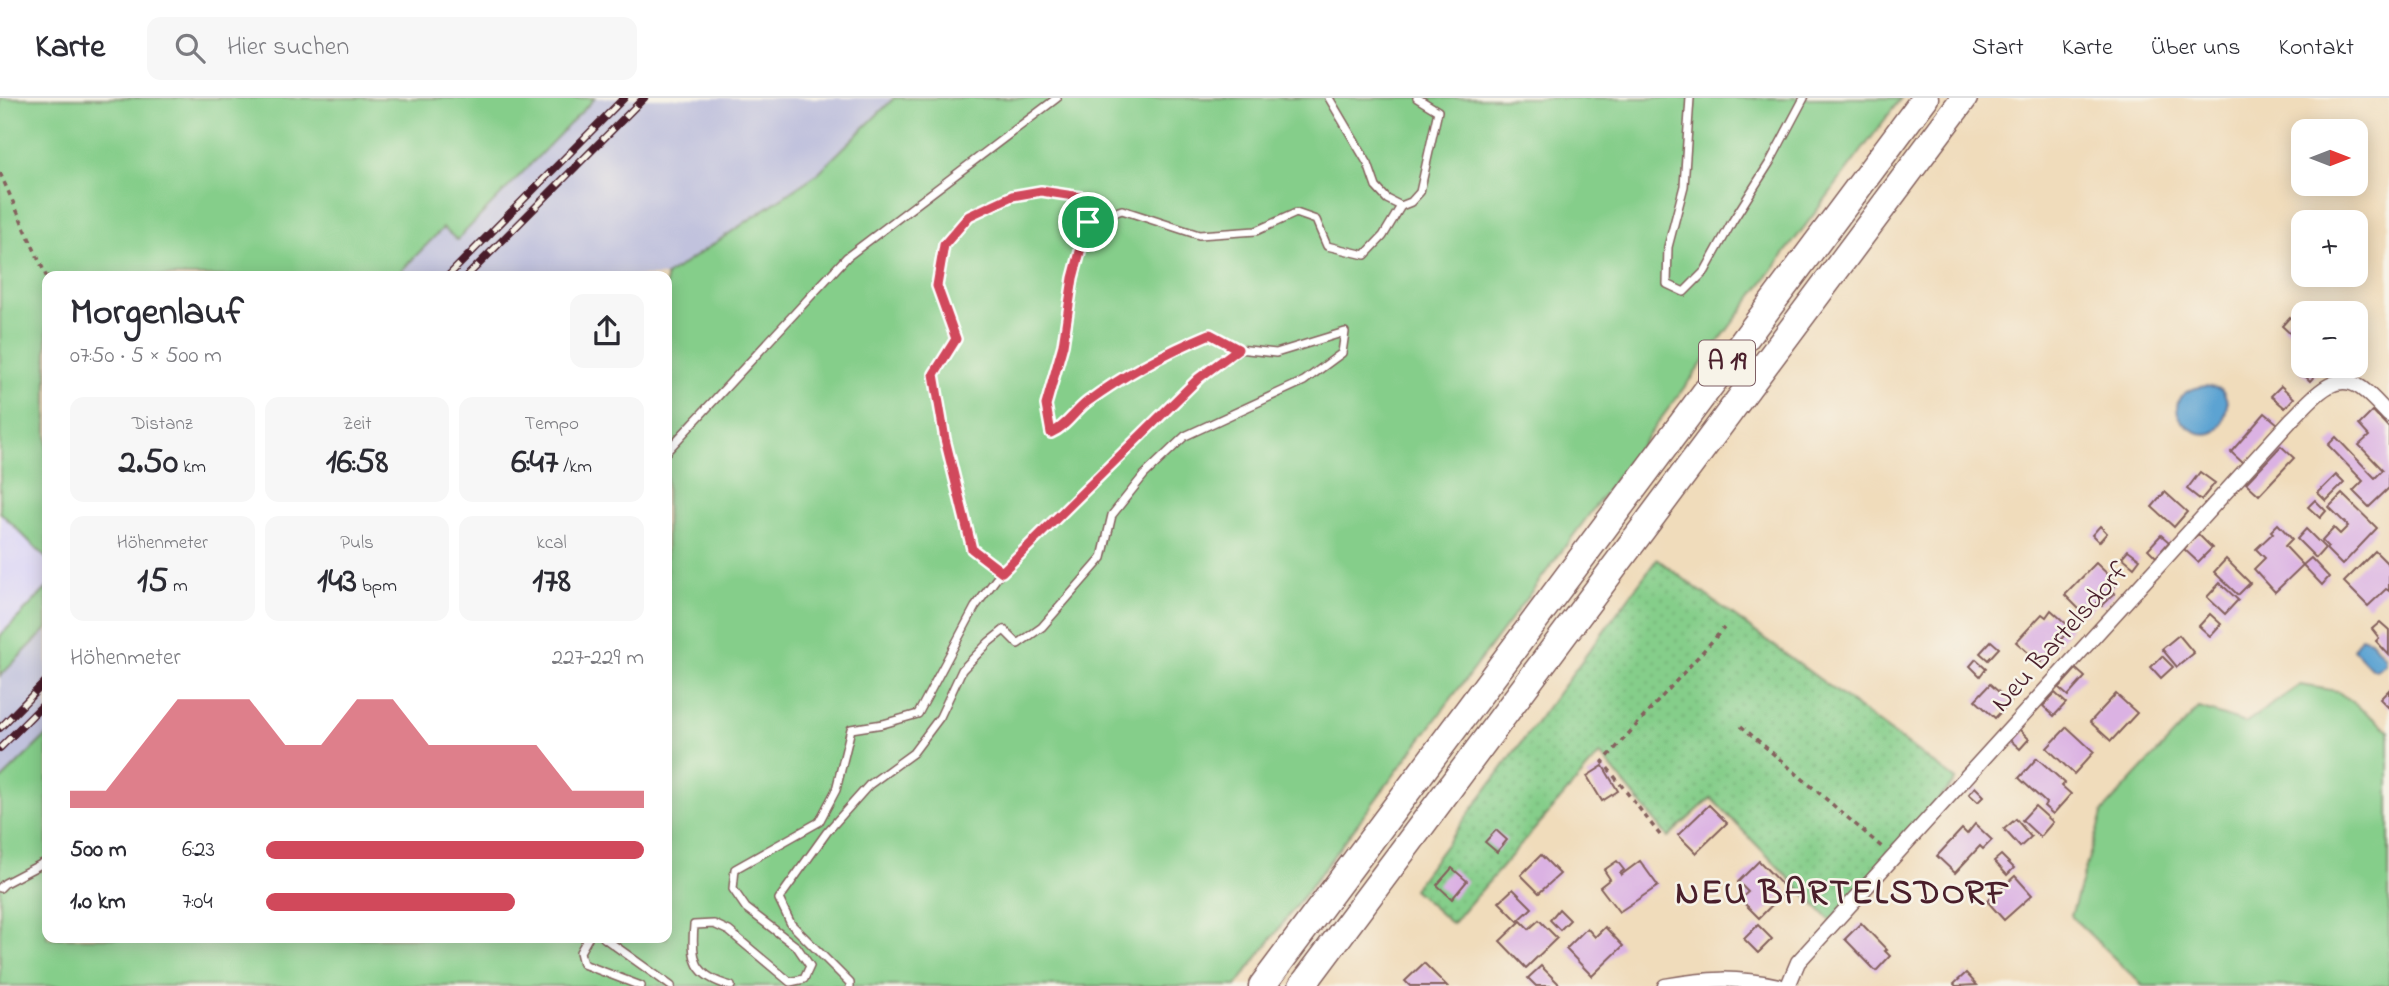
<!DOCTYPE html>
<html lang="de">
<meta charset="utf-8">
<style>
body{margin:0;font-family:"Indie Flower",sans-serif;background:#f7f7f7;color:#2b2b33;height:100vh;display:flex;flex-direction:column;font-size:26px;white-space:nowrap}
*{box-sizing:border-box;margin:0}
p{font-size:23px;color:#7c7c81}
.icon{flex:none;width:38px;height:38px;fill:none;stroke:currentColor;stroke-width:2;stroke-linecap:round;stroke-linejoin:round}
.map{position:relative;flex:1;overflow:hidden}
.sheet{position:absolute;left:42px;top:173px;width:630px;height:672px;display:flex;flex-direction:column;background:#fff;border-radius:14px;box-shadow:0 4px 18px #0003}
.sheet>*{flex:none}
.needle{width:46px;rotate:90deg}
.controls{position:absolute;left:2291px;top:21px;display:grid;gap:14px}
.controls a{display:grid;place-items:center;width:77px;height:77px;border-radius:14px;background:#fff;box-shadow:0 4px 18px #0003;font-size:35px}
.pin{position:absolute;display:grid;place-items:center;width:60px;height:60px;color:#fff;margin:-30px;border:4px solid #fff;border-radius:50%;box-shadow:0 2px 7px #0007}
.round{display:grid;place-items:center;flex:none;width:74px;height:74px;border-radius:14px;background:#f7f7f7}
.summary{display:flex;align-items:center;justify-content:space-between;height:119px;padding:0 28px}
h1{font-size:38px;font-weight:700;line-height:52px}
.stats{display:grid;grid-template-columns:repeat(3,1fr);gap:10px;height:119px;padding:7px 28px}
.stats div{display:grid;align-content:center;border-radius:14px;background:#f7f7f7;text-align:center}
.stats b{font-size:35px;font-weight:700}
.stats small{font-size:19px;font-weight:400}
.stats p{font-size:19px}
.chart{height:196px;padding:14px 28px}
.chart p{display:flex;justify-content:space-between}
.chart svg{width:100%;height:126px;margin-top:7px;fill:#d1495b;opacity:.7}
ul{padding:0 28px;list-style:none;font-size:23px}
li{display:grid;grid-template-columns:112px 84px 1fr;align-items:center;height:52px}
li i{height:18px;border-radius:9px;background:#d1495b}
header{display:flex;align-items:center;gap:42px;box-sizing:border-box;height:98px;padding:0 35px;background:#fff;border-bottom:2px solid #e1e1e2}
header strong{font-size:33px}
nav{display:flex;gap:38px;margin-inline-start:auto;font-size:24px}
.search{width:490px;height:63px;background:#f7f7f7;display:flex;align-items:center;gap:18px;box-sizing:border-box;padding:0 24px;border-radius:14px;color:#7c7c81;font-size:26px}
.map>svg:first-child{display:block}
.built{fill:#dbd6f7}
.industrial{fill:#c1c2dd}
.grass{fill:#85ce8a;stroke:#68765a;stroke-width:2}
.garden{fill:url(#garden-dots);stroke:#68765a;stroke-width:2}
.water{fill:#5ca3d2;stroke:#53617e;stroke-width:2}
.building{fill:#dbb2e3}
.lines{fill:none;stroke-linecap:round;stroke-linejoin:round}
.service-casing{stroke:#84615d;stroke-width:10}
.minor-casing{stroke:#84615d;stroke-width:17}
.motorway-casing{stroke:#84615d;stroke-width:29}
.path{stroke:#84615d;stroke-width:3.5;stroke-dasharray:5 5;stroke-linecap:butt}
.service{stroke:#fff;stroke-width:7}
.minor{stroke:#fff;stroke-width:14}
.motorway{stroke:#fff;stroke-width:26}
.rail-casing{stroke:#4a1f2b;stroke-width:8}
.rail{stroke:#f7f3e8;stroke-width:5;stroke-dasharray:16;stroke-linecap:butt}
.route-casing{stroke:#fff;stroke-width:14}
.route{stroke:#d1495b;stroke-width:9}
.labels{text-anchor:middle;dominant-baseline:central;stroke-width:5;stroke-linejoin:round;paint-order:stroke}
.shield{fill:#f7f3e8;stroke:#7e5f64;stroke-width:2}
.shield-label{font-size:26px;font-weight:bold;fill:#4a1f2b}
.street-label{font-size:28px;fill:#4a1f2b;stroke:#f7f3e8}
.district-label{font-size:35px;font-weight:bold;letter-spacing:2px;fill:#4a1f2b;stroke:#f7f3e8}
</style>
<header>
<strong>Karte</strong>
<div class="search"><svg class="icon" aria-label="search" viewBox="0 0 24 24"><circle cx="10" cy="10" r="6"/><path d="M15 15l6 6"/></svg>Hier suchen</div>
<nav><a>Start</a><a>Karte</a><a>Über uns</a><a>Kontakt</a></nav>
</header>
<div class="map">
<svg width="2389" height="888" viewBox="0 0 2389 888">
<defs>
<pattern id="garden-dots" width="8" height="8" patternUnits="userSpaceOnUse" patternTransform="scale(1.75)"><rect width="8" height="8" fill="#85ce8a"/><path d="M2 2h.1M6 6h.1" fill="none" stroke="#74b077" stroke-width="1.8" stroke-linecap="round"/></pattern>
</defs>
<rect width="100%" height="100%" fill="#f7f3e8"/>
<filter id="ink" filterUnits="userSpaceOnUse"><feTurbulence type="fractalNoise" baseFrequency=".0143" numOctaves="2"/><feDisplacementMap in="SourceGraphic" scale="14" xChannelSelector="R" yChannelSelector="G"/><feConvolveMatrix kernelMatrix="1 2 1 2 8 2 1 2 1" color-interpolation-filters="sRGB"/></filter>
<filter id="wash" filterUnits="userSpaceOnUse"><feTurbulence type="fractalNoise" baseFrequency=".00686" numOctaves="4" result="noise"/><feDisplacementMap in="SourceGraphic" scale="28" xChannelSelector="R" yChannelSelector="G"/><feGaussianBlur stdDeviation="1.57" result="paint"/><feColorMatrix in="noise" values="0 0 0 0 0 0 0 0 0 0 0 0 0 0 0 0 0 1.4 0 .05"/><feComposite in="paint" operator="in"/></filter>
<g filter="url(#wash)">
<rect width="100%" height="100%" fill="#f0dcbb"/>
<polygon class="built" points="0,414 47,461 47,490 0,538"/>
<g class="industrial">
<polygon points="595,0 894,0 817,76 666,178 396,178 444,129 457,142"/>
<polygon points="47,531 47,637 0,683 0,578"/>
</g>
<g class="grass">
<polygon points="0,0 595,0 457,142 443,130 396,178 47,178 47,461 0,414"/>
<polygon points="894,0 1901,0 1236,888 0,888 0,683 47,637 47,840 667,840 666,178 817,76"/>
<polygon points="47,490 47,531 0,578 0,538"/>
<polygon points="2300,587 2337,593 2389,632 2389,888 2143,888 2071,818 2103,713 2199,610 2245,625"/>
</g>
<polygon class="garden" points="1657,461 1956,682 1831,823 1711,700 1668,739 1600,656 1452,826 1413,791"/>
<g class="water">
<path d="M2206,288L2221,291C2228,299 2228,307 2225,317C2213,369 2136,298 2206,288Z"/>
<polygon points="2361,539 2370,542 2385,559 2385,566 2376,572 2371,570 2353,551"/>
</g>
<g id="blocks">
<g class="building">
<polygon points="2290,219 2303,231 2295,240 2282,228"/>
<polygon points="2305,268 2317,268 2321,271 2310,283 2300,273"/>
<polygon points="2281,288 2294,300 2285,310 2271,298"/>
<polygon points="2373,313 2389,330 2389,390 2369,409 2353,393 2363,383 2328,347 2336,339 2375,380 2383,372 2359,347 2369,338 2359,327"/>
<polygon points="2265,315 2278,326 2243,365 2231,354"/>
<polygon points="2281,348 2294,360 2259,397 2246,385"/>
<polygon points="2200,374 2215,385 2201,402 2187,391"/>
<polygon points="2336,377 2344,385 2326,403 2318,395"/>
<polygon points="2165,394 2187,414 2174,429 2152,409"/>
<polygon points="2342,396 2377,430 2342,467 2326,451 2328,449 2322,443 2334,430 2340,436 2348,428 2329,409"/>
<polygon points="2315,402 2326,413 2320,420 2308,409"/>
<polygon points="2278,426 2292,441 2285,448 2303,467 2275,494 2254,471 2265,460 2256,451 2273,435 2271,433"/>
<polygon points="2100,428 2107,435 2099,444 2092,437"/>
<polygon points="2306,431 2325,450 2316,460 2297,441"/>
<polygon points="2198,436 2212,450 2198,464 2184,451"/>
<polygon points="2161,437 2169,444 2156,459 2148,451"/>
<polygon points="2128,452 2140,461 2134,469 2122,459"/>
<polygon points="2375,453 2389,467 2389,493 2386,491 2368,508 2344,484"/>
<polygon points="2311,460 2329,479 2322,487 2303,467"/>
<polygon points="2226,461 2250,485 2238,497 2214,474"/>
<polygon points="2096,465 2117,485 2111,492 2115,495 2102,508 2098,504 2085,517 2065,497"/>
<polygon points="2220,485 2238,502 2225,516 2207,499"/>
<polygon points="2051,512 2071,530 2040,565 2016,544 2042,516 2046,519"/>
<polygon points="2210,516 2221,526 2210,538 2199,528"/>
<polygon points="2380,524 2389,532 2389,557 2376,543 2379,540 2372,531"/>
<polygon points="2179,537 2194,555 2177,569 2162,551"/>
<polygon points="1991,543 1999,550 1988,562 1980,555"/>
<polygon points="2162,558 2173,569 2161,580 2151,569"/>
<polygon points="1976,561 1986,570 1980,578 1970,568"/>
<polygon points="2076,571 2085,579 2068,598 2059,590"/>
<polygon points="1990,586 2010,604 1995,620 1975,602"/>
<polygon points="2389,592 2389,610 2380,601"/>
<polygon points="2055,595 2066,605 2054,618 2043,608"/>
<polygon points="2116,596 2137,615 2111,643 2090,624"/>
<polygon points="2067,629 2094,654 2074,676 2047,650"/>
<polygon points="2018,630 2029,641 2020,651 2009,641"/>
<polygon points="2037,660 2065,685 2062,688 2071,696 2053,716 2044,708 2046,705 2019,680"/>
<polygon points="1603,668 1618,693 1602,703 1587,678"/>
<polygon points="1975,689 1984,698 1978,704 1969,696"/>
<polygon points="1709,707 1727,725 1696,755 1678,737"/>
<polygon points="2035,708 2053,724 2040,739 2022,722"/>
<polygon points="2016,721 2031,739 2020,749 2004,731"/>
<polygon points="1975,726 1992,742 1983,751 1980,748 1955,775 1937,758 1962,731 1967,736"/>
<polygon points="1496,732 1507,742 1497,754 1485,744"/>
<polygon points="1541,757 1560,776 1539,795 1521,777"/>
<polygon points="2001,757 2014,770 2007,777 1994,763"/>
<polygon points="1617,763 1624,772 1620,775 1621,777 1640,763 1658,788 1619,814 1600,789 1610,781 1604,772"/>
<polygon points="1759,763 1787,792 1759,820 1740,801 1748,794 1738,784"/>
<polygon points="1452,770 1467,783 1452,801 1437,787"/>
<polygon points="2015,778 2032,797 2004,822 1987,803"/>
<polygon points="1513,791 1532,810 1518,823 1499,804"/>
<polygon points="1559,811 1570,822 1560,832 1550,822"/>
<polygon points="1539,822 1557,840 1526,870 1500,843 1521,823 1529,831"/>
<polygon points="1861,825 1887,852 1885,853 1890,858 1876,873 1845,841"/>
<polygon points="1758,827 1772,841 1758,855 1744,841"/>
<polygon points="1605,829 1623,848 1592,878 1566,851 1587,830 1595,839"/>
<polygon points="1424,865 1447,888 1410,888 1405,883"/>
<polygon points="1541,868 1559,886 1558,888 1536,888 1528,880"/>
<polygon points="1966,875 1977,887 1956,888 1954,886"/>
</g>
</g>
</g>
<g filter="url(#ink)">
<use href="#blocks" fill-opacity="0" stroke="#84615d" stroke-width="2"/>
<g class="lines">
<g class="service-casing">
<g id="service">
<polyline points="1329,0 1368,66 1376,89 1387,101 1401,108 1411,104 1420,94 1438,13 1417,0"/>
<polyline points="1690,0 1684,88 1668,149 1667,186 1684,194 1705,173 1732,124 1770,64 1804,0"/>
<polyline points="1088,124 1122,112 1199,137 1256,133 1296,115 1316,122 1327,148 1365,157 1383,138 1401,108"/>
<polyline points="667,353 847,159 1057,0"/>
<path d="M1002,473L972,451L945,341L934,276L955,241L937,188L944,147L969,118L1012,98L1041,93L1094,101L1073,180L1063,247L1046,307L1051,335C1067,328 1073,314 1087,304C1125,276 1167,254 1210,236L1238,251"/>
<polyline points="0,790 5,785 47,763"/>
<polyline points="588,840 580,854 583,866 641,888"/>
<polyline points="604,840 671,888"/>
<path d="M731,888C694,878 691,862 694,827L714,826L729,833L790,884L804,881L810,868L797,849L746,810L733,791L735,771L819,724L836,692L851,631L883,626L918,616L975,509L1002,473L1199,280L1238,251L1276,255L1345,234L1342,255L1304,283L1185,338L1144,377L1112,417L1102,460L1042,529L1018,546L1004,532L989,544L962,572L940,619L913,655L869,687L827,734L779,801L791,826L850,885V888"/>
</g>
</g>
<g class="minor-casing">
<g id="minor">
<path d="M1665,888C1708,880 1736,879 1779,888"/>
<path d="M1788,888L1798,864L2292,321C2310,304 2333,270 2361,290C2371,297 2380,308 2389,317"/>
</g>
</g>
<g class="motorway-casing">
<g id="motorway">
<polyline points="1262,888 1925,0"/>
<polyline points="1302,888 1964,0"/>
</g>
</g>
<g class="path">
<polyline points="0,75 47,180"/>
<polyline points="1741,628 1883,750"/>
<polyline points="1660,737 1603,664 1724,530"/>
</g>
<use href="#service" class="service"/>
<use href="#minor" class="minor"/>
<use href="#motorway" class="motorway"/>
<g class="rail-casing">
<g id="rail">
<polyline points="448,178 624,0"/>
<polyline points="467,178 644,0"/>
<polyline points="0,630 47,582"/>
<polyline points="0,650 47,603"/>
</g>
</g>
<use href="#rail" class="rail"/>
</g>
</g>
<g class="lines" filter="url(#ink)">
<g class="route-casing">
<path id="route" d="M1041,93L1094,101L1073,180L1063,247L1046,307L1051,335C1067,328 1074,314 1087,304C1125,276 1167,254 1210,236L1238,251L1199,280L1002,474L972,451L945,341L934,276L956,241L937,188L944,147L969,118L1012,98Z"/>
</g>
<use href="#route" class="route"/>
</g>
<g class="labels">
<rect class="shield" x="1699" y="242.5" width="56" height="45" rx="5"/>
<g class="shield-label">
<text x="1727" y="265">A 19</text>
</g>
<g class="street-label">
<text transform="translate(2061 540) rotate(-48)">Neu Bartelsdorf</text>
</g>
<g class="district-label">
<text x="1843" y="796">NEU BARTELSDORF</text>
</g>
</g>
</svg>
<div class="controls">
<a><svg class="needle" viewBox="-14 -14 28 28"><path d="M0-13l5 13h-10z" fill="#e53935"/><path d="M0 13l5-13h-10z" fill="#7c7c81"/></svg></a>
<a>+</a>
<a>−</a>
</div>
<div class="pin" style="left:1088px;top:124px;background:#1e9e55"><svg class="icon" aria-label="arrive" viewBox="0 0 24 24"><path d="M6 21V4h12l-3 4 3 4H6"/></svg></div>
<section class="sheet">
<div class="summary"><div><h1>Morgenlauf</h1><p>07:50 · 5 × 500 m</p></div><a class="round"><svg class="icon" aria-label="share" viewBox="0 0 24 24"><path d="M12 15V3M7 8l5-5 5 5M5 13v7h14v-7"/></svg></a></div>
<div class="stats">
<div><p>Distanz</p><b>2.50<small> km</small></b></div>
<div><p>Zeit</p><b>16:58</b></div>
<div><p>Tempo</p><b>6:47<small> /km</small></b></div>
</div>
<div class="stats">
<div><p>Höhenmeter</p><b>15<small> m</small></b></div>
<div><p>Puls</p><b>143<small> bpm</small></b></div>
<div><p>kcal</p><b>178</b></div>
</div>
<div class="chart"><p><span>Höhenmeter</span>227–229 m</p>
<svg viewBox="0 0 160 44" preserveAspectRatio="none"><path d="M0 44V38L10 38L20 22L30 6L40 6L50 6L60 22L70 22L80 6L90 6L100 22L110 22L120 22L130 22L140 38L150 38L160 38V44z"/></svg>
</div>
<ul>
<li><b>500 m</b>6:23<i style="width:100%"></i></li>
<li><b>1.0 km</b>7:04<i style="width:66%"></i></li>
</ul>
</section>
</div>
